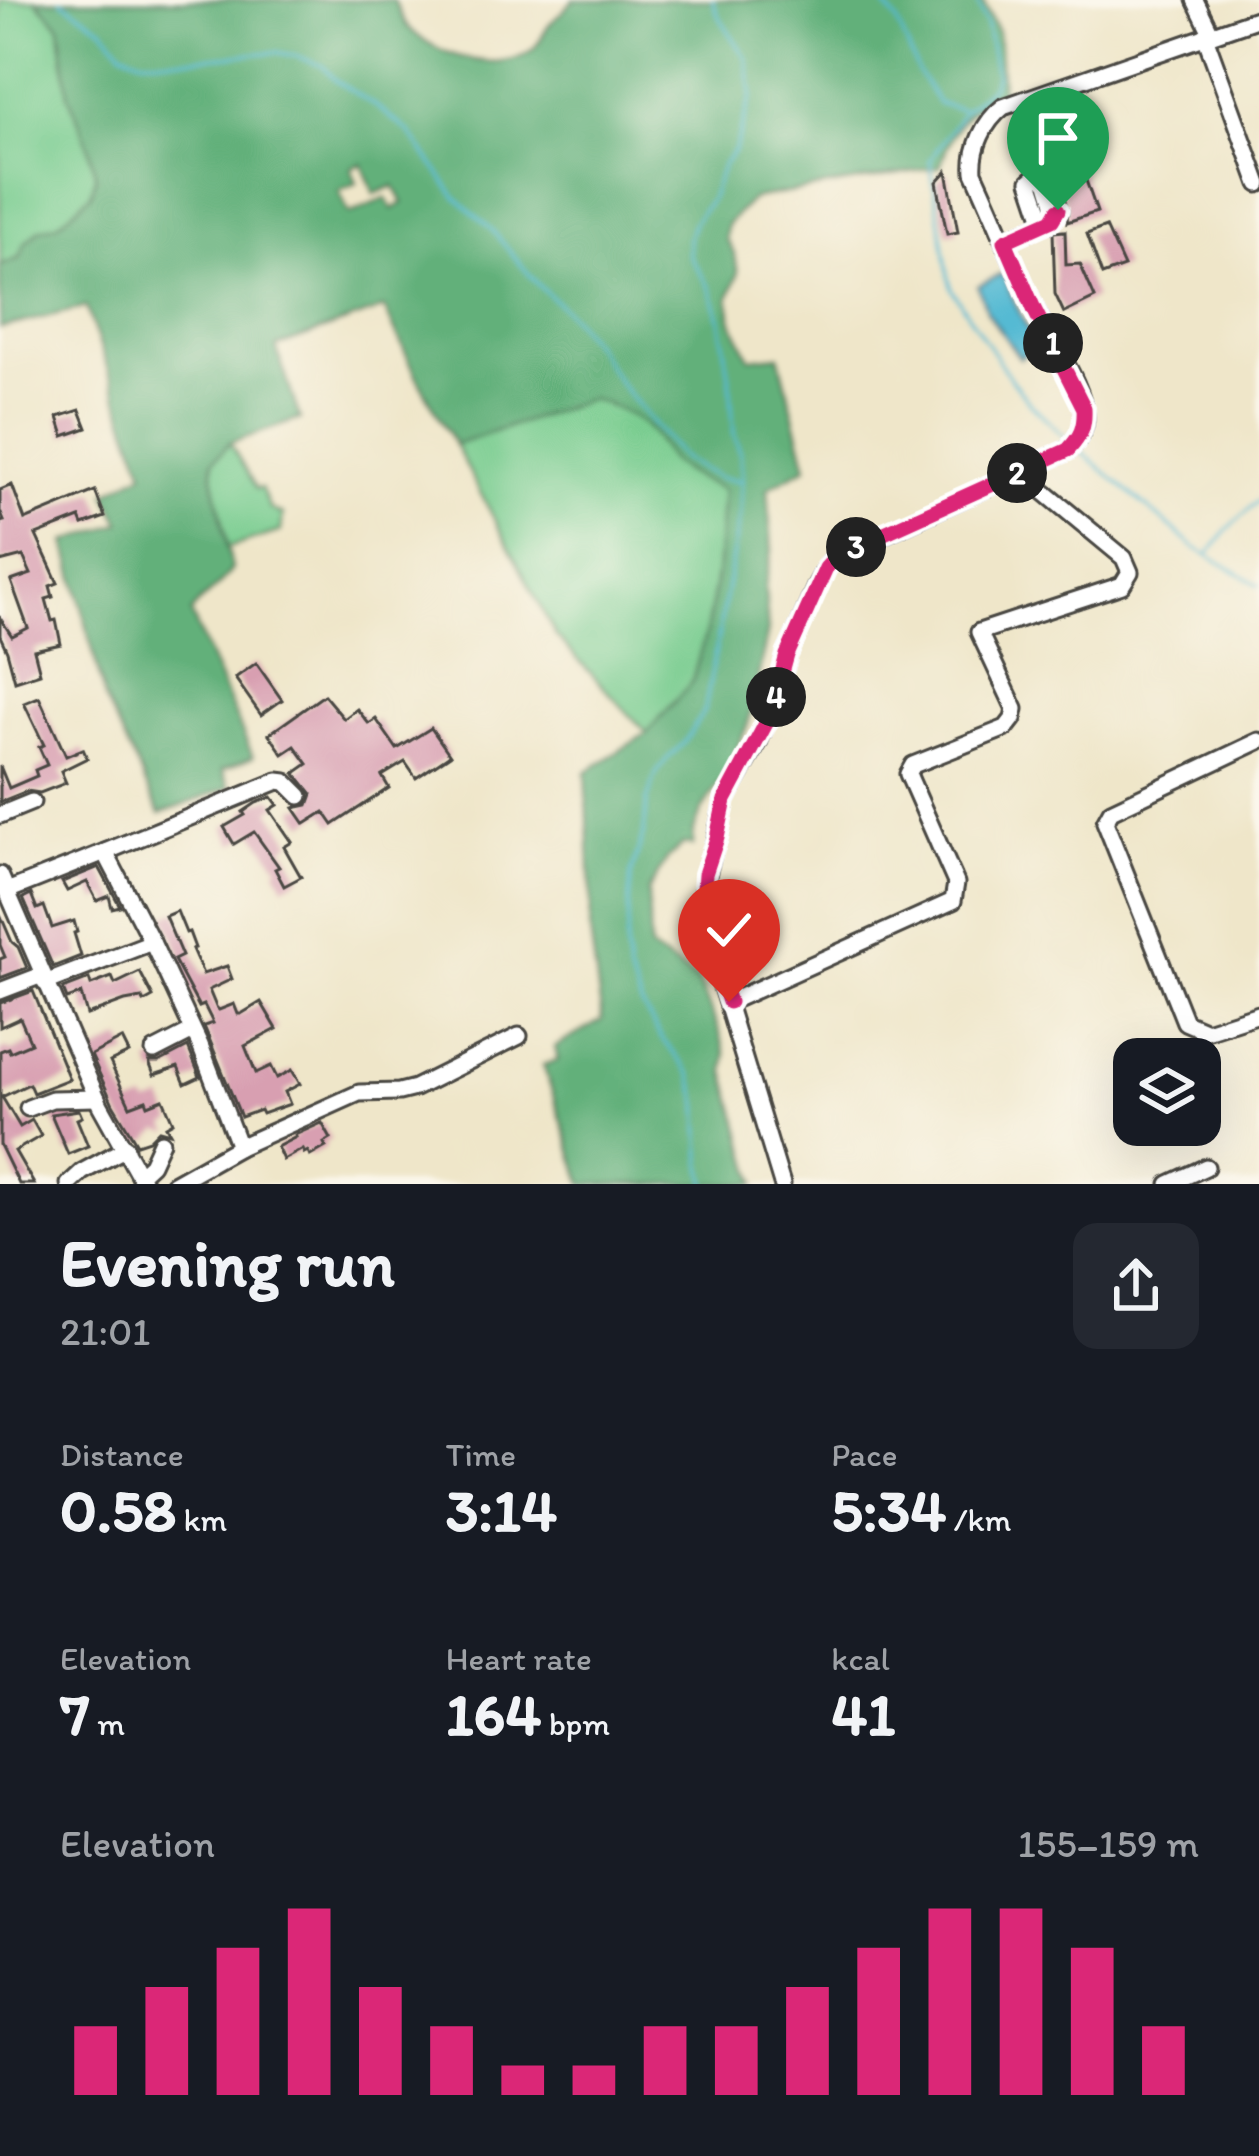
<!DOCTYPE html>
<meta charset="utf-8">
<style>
body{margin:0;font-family:Itim,sans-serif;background:#242831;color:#f1f3f6;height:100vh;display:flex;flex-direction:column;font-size:45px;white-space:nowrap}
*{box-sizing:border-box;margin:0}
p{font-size:39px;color:#9ea1a6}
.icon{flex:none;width:66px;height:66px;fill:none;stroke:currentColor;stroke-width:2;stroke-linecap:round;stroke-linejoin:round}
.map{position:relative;height:1184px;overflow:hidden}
.side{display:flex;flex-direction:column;background:#171b24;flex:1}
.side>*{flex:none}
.controls{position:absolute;left:1113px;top:1038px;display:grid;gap:24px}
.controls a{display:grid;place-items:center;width:108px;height:108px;border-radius:24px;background:#171b24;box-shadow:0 12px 48px #0002;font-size:60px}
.pin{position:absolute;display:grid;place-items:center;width:102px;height:102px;color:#fff;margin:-123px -51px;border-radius:50% 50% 50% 0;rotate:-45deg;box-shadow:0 0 12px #0007}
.pin .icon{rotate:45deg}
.km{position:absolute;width:60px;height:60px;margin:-30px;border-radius:50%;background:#222;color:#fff;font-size:33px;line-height:60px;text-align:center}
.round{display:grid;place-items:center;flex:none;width:126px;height:126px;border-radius:24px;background:#242831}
.overview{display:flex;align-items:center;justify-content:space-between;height:204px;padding:0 60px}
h1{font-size:66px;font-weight:800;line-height:90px}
.metrics{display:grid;grid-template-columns:repeat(3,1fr);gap:18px;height:204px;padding:12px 60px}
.metrics div{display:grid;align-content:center}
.metrics b{font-size:60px;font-weight:800}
.metrics small{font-size:33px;font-weight:400}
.metrics p{font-size:33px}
.chart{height:336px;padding:24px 60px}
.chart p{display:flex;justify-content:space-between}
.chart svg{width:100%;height:216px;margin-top:12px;stroke:#db2777;stroke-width:6}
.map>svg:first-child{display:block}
.green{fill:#78cc8f;stroke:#527c5d;stroke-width:3}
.forest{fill:#62b07a;stroke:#466e52;stroke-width:3;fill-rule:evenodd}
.water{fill:#55bad3;stroke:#40727f;stroke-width:3}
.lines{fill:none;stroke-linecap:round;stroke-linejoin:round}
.stream{stroke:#55bad3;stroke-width:3}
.building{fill:#d89fb1}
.minor-casing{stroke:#484743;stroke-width:21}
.minor{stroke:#fff;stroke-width:15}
.route-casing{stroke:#fff;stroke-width:24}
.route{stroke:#db2777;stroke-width:15}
</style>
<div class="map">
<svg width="1259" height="1184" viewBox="0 0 1259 1184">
<rect width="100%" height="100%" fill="#fbf7ec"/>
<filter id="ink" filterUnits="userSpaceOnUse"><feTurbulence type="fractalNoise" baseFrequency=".00833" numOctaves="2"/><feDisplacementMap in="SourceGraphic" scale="24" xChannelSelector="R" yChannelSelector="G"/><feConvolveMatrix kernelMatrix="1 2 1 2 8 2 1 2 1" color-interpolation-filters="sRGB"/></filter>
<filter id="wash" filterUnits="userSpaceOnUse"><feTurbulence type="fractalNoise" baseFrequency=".004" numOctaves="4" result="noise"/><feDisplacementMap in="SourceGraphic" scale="48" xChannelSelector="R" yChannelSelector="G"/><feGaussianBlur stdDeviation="2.7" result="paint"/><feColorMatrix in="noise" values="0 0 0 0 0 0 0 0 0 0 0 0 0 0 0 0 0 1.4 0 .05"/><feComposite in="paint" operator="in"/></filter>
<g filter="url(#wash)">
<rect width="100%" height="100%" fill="#efe6c9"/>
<g class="green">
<polygon points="0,0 36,0 60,26 68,94 88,144 96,177 91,194 58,224 40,229 25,243 20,258 0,266"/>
<path d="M590,399C611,403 635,415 650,430C658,440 663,453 672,462C686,475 706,481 723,490L718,565L707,629L692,682L647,733L556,636L455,445Z"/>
<polygon points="230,443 256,489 261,488 270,509 283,515 281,531 228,548 213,476 213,461"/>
</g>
<path class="forest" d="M36,0H394C398,8 401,19 407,26C433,54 496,75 530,51C538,46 542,36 547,28C554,18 565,10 573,0H982L998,32L1002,95C962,108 952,129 940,167L752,199L727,225L726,239L735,255L738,274L729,299L732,321L750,358L779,355L807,467L768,488L772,551L765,587L768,631L748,724L727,771L702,810L694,830L693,846L684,844L668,858L648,891L650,949L698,980L719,1030L726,1055L725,1071L756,1184H583L543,1065L558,1060L555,1047L602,1020L590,932L591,896L586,772L647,733L692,682L707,629L718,565L723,490C706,481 686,475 672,462C663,453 659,440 650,430C635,415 611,404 590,399L455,445L419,381L384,308L276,347L300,419L230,443L213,461V476L232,569C219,590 204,593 191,613L253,757L222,770L230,787L160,814L105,700L66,542L121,523L106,493L144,472L86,307L0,328V266L20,258L25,243L40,229L58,224L91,194L96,177L88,144L68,94L60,26ZM362,164L374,194L394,186L403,203L393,209L386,198L349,214L339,191L357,183L351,168Z"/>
<polygon class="water" points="1002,274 1035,346 1020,358 987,312 978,286"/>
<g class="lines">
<g class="stream">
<polyline points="61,0 104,29 122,51 142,59 190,59 277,52 299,57 323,66 336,81 377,107 409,132 456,197 491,229 539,286 566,311 593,343 620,384 684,460 720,478 742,481"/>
<polyline points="880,0 897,21 918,72 938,103 964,110"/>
<polyline points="976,0 986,22 996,75 991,87 964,110 930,160 948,275 952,290 1012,381 1030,403 1067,439"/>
<polyline points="1078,449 1194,547 1259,585"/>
<polyline points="1208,555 1228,529 1259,500"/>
<polyline points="707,1184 702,1162 699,1104 691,1074 662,1039 642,1006 629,974 626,950 631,875 644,832 647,801 656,774 666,760 684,743 705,709 740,514 742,476 740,452 734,434 730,381 720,318 710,288 689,255 689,237 694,222 710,200 723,165 735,150 752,94 747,59 717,13 713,0"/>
</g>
</g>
<g id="blocks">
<g class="building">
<polygon points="1074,146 1097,212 1067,222 1068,210 1058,177 1049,168 1045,155"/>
<polygon points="947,171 958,232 947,234 937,182"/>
<polygon points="1106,227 1124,267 1102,275 1087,234"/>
<polygon points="1065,231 1066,265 1080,264 1095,298 1064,313 1055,294 1053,232"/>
<polygon points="80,410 87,428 64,436 58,417"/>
<polygon points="12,485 25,520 95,491 105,517 83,525 80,518 36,535 58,583 50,586 53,597 46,599 52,621 56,620 61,644 34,650 40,673 15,681 7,651 0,636 0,618 12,636 28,628 11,581 31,574 23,556 0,562 0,522 4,521 0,511 0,490"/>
<polygon points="256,663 282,700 261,715 235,678"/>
<polygon points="324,695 344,719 357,709 369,724 376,719 397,749 431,728 450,755 416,778 405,762 382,776 389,788 333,825 324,812 305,824 294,808 308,805 312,794 295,773 308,764 295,746 283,754 269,734"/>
<polygon points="39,697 66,756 83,749 87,758 61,771 66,783 40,793 27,791 0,802 0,766 9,788 37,776 35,770 47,765 39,747 44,745 24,703"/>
<polygon points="272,797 278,805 270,810 292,842 284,847 301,877 284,886 275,869 279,867 254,832 234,844 224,827 245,815 243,812 256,803"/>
<polygon points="99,867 120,906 112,908 109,896 97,901 87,882 67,891 62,882"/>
<polygon points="31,894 37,909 44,906 52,928 74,921 77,932 74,933 81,956 53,967 23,898"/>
<polygon points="177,911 186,933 189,932 195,948 192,949 203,974 227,966 232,979 209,990 216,1007 219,1010 234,1004 238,1014 241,1014 261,1002 277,1029 245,1046 256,1073 271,1066 277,1078 292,1070 300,1084 285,1092 290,1104 262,1114 260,1110 241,1117 204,1026 213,1023 204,1005 199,1007 174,960 182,956 165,916"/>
<polygon points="0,914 12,942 18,947 27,968 0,978 0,959 5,957 0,945"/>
<polygon points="140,972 153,997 144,1002 142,998 125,1001 87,1015 81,994 67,999 63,989 89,979 91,985 112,977 115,984"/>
<polygon points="33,991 69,1079 33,1093 29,1084 2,1097 20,1127 32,1120 41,1136 15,1151 34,1184 19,1184 0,1145 0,1051 8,1048 10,1052 31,1043 20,1018 0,1027 0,1003"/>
<polygon points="122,1039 129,1053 110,1062 130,1106 146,1100 148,1105 163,1099 173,1122 166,1126 170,1133 159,1130 149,1140 137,1144 113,1104 91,1055"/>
<polygon points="188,1047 200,1077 185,1084 178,1067 154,1075 149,1062 159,1062"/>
<polygon points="79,1110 82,1117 77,1119 88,1146 68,1154 51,1114"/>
<polygon points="322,1123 331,1139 324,1143 326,1147 310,1156 308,1151 304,1153 303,1149 283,1160 277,1147 296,1137 295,1135"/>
</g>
</g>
</g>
<g filter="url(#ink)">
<use href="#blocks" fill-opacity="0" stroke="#484743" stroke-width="3"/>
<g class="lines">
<g class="minor-casing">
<g id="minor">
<polyline points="1195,0 1211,33"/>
<polyline points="1205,36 1259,184"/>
<polygon points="1036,176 1047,180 1057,213 1052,219 1042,217 1030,181"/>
<polyline points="1005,241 1051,220"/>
<polyline points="1259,741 1111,811 1105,822 1185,1022 1206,1031 1259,1014"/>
<polyline points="0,815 32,802"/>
<polyline points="105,852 278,781 286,782 300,796"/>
<polyline points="0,875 100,1105 144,1184"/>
<polyline points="7,891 105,852 152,942 200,1045 239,1147"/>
<polyline points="45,983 152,942"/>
<polyline points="0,991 42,975"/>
<polyline points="729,1002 953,901 956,883 908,774 913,765 1006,728 1013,719 1015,709 979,632 1122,585 1130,572 1124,558 1020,472"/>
<polyline points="154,1051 193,1031"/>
<polyline points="28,1108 52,1099 97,1098"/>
<polyline points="139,1175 151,1164 161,1142"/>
<polyline points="69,1184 82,1172 126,1148"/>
<polyline points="173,1184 239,1147 359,1093 399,1092 415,1088 519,1036"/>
<path d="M782,1184L702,921V896L725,800L758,743L775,700L787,655L817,584L826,568L835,557L1068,450C1080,438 1088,426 1084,409C1077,374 1050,340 1034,308C1013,264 995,217 974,172C972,148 984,122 1003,107L1259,18"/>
<polyline points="1169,1184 1206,1167"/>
</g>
</g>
<use href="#minor" class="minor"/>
</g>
</g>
<g class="lines" filter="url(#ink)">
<g class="route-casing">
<path id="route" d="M729,1002L702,921L705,874L717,838L725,800L770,716L787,655L826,568L836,557L880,535L1068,450C1081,436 1085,427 1084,408L1034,309L1005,241L1052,220L1058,210"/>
</g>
<use href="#route" class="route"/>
</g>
</svg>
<div class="controls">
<a><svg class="icon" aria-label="layers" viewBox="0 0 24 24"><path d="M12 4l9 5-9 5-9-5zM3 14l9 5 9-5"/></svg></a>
</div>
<div class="pin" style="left:1058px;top:210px;background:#1e9e55"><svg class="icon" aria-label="arrive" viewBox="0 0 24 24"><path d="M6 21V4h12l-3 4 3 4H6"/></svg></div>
<div class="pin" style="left:729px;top:1002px;background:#d93025"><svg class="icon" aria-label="check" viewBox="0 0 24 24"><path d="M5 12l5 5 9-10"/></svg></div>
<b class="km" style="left:1053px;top:343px">1</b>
<b class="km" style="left:1017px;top:473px">2</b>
<b class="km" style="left:856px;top:547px">3</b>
<b class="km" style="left:776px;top:697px">4</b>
</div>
<section class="side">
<div class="overview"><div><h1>Evening run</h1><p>21:01</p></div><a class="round"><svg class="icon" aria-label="share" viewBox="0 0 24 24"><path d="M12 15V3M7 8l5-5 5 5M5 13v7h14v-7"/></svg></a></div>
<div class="metrics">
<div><p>Distance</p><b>0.58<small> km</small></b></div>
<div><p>Time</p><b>3:14</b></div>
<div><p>Pace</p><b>5:34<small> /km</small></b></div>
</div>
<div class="metrics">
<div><p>Elevation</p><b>7<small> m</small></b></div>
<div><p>Heart rate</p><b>164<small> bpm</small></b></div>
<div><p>kcal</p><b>41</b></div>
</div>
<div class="chart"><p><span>Elevation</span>155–159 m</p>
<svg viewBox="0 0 160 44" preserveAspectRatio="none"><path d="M5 44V30M15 44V22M25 44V14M35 44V6M45 44V22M55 44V30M65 44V38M75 44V38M85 44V30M95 44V30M105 44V22M115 44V14M125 44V6M135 44V6M145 44V14M155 44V30"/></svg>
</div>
</section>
